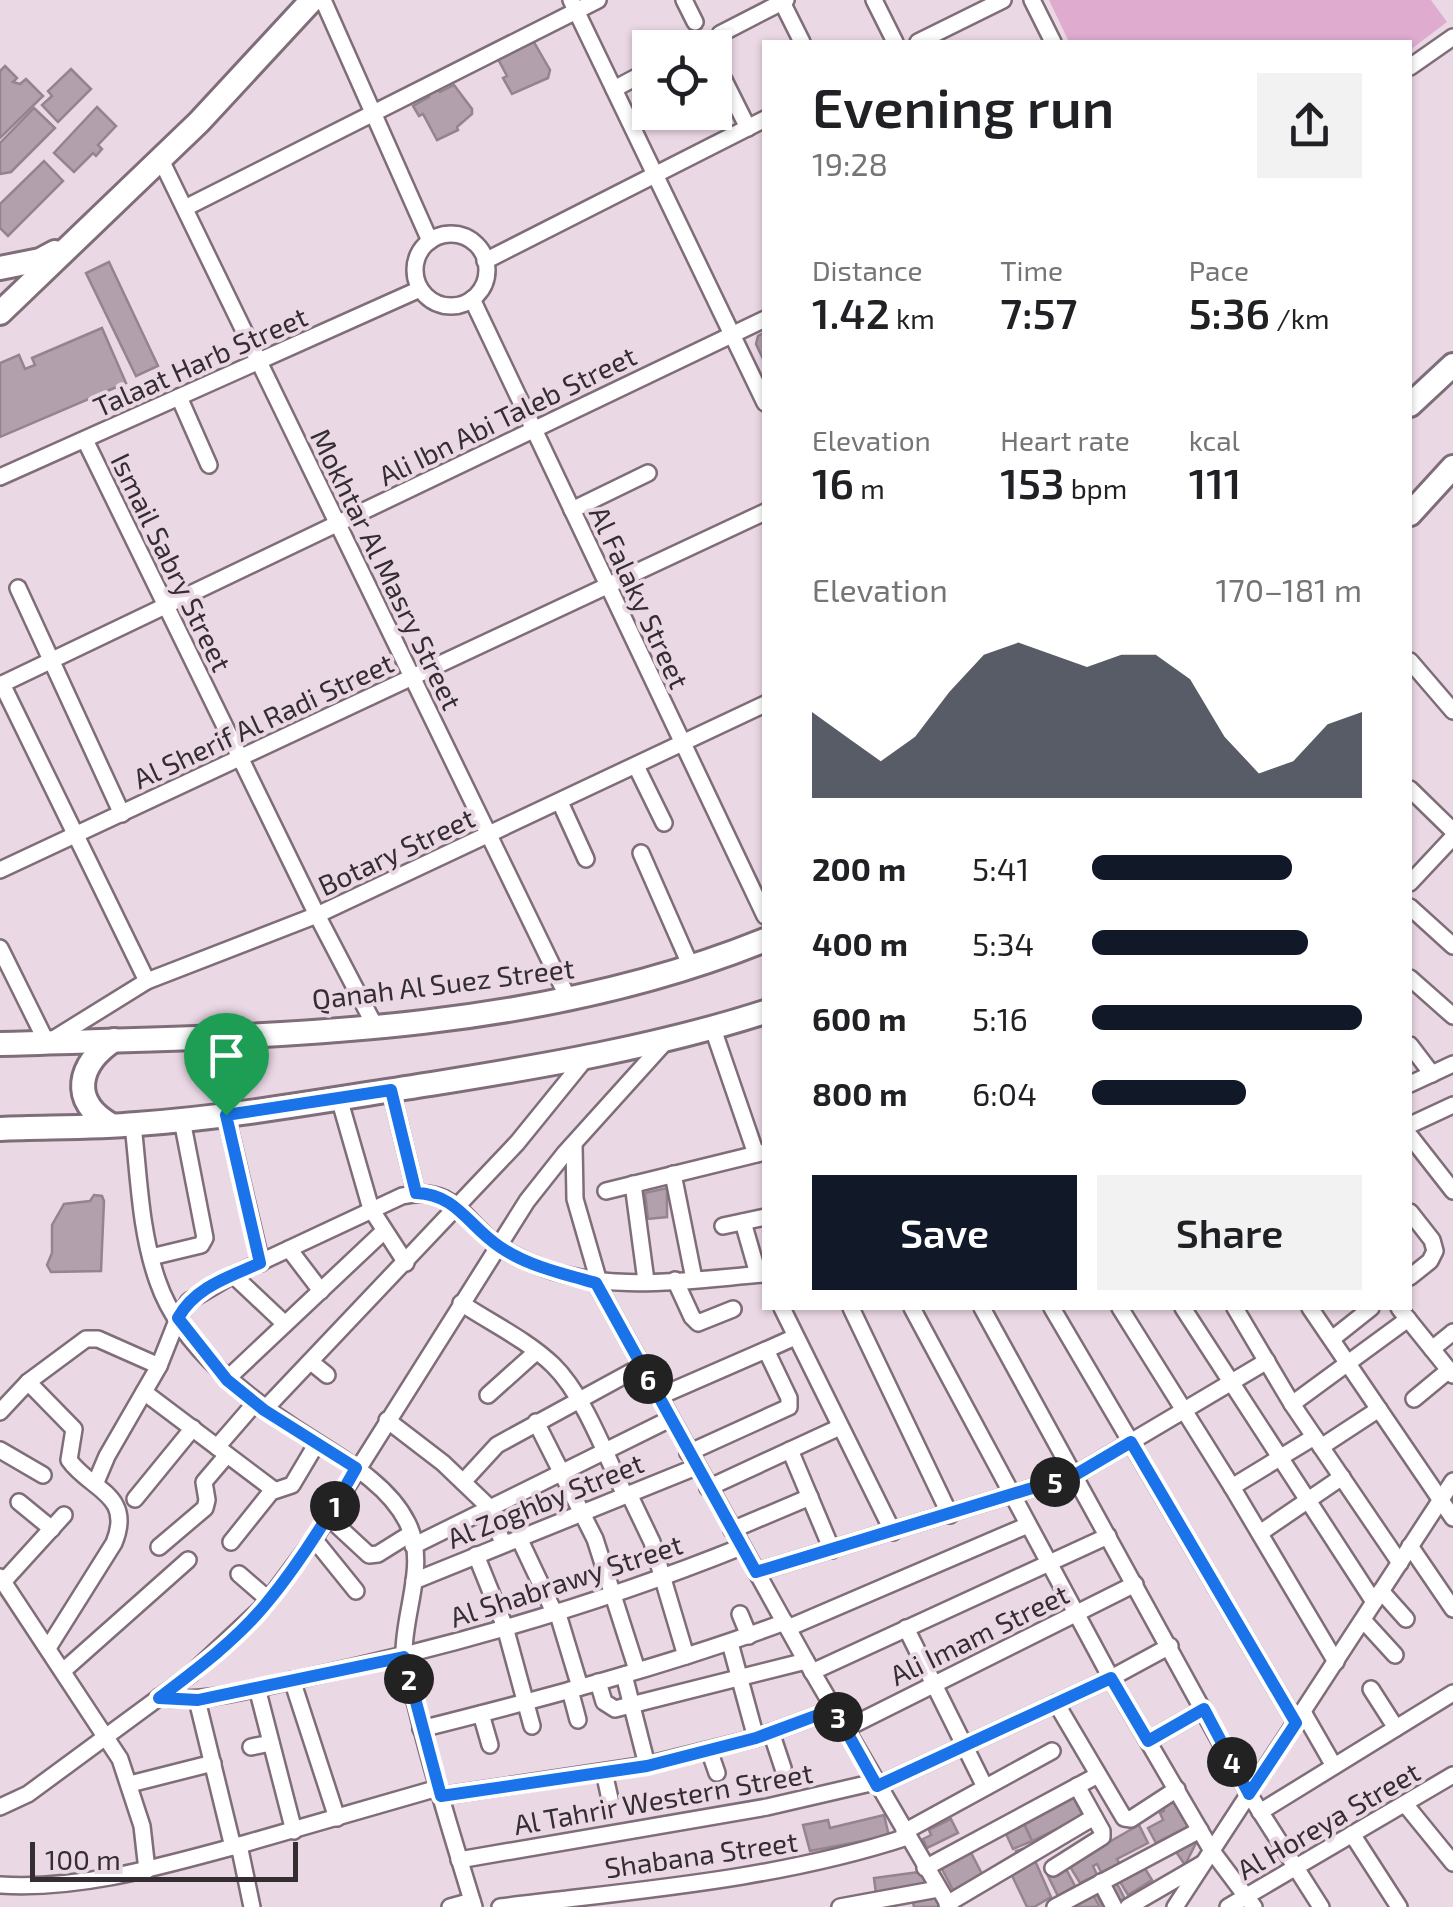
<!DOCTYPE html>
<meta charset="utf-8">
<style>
body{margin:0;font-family:"Exo 2",sans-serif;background:#f2f2f2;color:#202124;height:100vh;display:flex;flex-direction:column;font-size:38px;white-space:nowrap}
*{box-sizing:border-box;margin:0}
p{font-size:32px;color:#757577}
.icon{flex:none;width:55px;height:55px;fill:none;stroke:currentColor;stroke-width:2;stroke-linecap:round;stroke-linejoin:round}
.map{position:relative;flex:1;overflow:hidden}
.drawer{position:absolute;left:762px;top:40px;width:650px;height:1270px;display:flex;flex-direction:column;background:#fff;border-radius:0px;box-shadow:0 2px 8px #0004}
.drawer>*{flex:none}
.fabs{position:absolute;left:632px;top:30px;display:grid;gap:20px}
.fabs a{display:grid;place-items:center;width:100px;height:100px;border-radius:0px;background:#fff;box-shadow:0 2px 8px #0004;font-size:50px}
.scale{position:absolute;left:30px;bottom:25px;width:268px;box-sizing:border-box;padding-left:10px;border:5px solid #342d32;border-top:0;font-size:28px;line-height:35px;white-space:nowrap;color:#342d32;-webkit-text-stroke:8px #ebd8e5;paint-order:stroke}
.pin{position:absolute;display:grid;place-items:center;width:85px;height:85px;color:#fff;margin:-102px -42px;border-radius:50% 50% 50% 0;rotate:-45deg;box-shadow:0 0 10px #0007}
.pin .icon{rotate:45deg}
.km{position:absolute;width:50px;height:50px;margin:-25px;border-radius:50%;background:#222;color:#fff;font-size:28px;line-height:50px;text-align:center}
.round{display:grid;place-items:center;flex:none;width:105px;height:105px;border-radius:0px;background:#f2f2f2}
.overview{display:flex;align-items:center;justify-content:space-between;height:170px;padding:0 50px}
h1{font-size:55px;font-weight:600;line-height:75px}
.figures{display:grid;grid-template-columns:repeat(3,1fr);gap:15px;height:170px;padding:10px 50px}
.figures div{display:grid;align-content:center}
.figures b{font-size:42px;font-weight:600}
.figures small{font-size:28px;font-weight:400}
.figures p{font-size:28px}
.chart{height:280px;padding:20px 50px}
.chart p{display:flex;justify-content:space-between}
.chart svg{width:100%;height:180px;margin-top:10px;fill:#111827;opacity:.7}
.cta{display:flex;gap:20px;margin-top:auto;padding:20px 50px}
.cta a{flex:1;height:115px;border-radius:0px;background:#111827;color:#fff;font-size:40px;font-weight:600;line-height:115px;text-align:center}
.cta a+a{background:#f2f2f2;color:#202124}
ul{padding:0 50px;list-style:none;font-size:32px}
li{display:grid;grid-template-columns:160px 120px 1fr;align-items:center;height:75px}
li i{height:25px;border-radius:12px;background:#111827}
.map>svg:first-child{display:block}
.green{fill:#dfacd0}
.building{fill:#b2a0ac;stroke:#95838f;stroke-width:2.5}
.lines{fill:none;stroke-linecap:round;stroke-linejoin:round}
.minor-casing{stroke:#7f6d79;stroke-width:20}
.secondary-casing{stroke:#7f6d79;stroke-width:28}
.minor{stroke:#fff;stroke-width:15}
.secondary{stroke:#fff;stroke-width:22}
.route-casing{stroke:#fff;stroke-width:20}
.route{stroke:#1a73e8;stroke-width:12}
.labels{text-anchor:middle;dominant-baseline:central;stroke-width:8;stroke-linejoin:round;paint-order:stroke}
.street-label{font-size:28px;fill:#342d32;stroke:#ebd8e5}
</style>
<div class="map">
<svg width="1453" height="1907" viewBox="0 0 1453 1907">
<rect width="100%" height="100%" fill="#ebd8e5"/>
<polygon class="green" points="1049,0 1431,0 1447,22 1410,50 1410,42 1069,42"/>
<g class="building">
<polygon points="531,37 550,70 548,78 512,94 503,78 507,76 498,59 507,55 505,50"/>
<polygon points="5,66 17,78 13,82 20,84 26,79 43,96 0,138 0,71"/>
<polygon points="71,69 91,89 58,122 42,105 52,96 48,91"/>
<polygon points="454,85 472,109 472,114 457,127 458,130 437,140 423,114 419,116 413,106 429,97 427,93 437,88 440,92"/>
<polygon points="97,107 116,126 98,145 102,149 96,156 93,153 74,172 54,153"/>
<polygon points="34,108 55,128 11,172 0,174 0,143"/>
<polygon points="44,161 63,181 8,236 0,228 0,204"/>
<polygon points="109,262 158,366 136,376 86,273"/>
<polygon points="102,328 126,383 0,437 0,363 19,355 25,369 35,365 32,358"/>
<polygon points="765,332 765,363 756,344 758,336"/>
<polygon points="667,1188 667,1217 648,1219 645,1193"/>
<polygon points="94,1195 102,1196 104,1201 101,1271 51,1272 47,1265 52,1253 52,1225 64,1204 90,1201"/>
<polygon points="1068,1788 1083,1816 1032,1841 1019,1813"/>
<polygon points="1175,1794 1191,1825 1156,1843 1148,1828 1163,1820 1160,1813 1164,1811 1160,1802"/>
<polygon points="1019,1813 1032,1841 1013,1849 1000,1821"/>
<polygon points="884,1815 889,1836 810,1851 803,1825 828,1820 830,1828"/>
<polygon points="951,1819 958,1833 927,1848 923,1839 931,1835 929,1830"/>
<polygon points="1139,1825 1148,1843 1117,1859 1122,1868 1104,1878 1097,1864 1093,1866 1097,1875 1080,1883 1069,1865"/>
<polygon points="1191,1825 1199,1837 1185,1865 1168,1840"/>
<polygon points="964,1839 982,1874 953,1890 934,1854"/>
<polygon points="1029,1847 1051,1897 1034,1907 1027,1907 1006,1863 1019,1858 1016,1851"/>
<polygon points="1138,1857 1152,1880 1128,1895 1114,1872"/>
<polygon points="1065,1867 1075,1886 1058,1896 1048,1876"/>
<polygon points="927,1871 931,1885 876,1894 874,1878"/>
<polygon points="1111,1872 1125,1899 1103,1907 1090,1883"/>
<polygon points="1089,1888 1100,1907 1055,1907"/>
<polygon points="935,1894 941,1907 914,1907 912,1898"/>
</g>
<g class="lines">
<g class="minor-casing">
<g id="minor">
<polyline points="323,0 430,241"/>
<polyline points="571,0 765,403"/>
<polyline points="684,0 695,22"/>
<polyline points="781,0 802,42"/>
<polyline points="874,0 895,42"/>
<polyline points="1032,0 1053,42"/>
<polyline points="720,34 786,0"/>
<polyline points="918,42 1003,0"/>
<polyline points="715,62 748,128"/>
<polyline points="1410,67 1453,37"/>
<polyline points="614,89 650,70"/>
<polyline points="161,160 569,1000"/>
<polyline points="185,208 598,0"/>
<circle cx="451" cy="270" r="36"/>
<polyline points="485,261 765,119"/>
<polyline points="472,299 765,916"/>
<polyline points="179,397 209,465"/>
<polyline points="85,440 317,915 376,1028"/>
<polyline points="0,477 420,289"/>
<polyline points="572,510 648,473"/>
<polyline points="18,588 122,814"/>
<polyline points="1410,661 1453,711"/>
<polyline points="2,684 147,981"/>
<polyline points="0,685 765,319"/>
<polyline points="636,766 664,823"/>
<polyline points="1410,789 1453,831"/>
<polyline points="560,802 586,859"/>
<polyline points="641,853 692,969"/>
<polyline points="0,870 765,512"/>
<polyline points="1410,883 1453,837"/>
<polyline points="1410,907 1453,946"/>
<polyline points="0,948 47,1043 147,981 317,915 765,704"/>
<polyline points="1410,978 1453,1016"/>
<polyline points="713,1029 756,1154"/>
<polyline points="1410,1045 1432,1074"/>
<polyline points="1410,1084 1453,1064"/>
<polyline points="391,1090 416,1193"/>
<polyline points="339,1098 371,1209 406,1263"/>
<polyline points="226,1115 261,1263"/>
<path d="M133,1125C139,1177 140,1232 158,1282C181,1349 253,1402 310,1438C344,1460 388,1484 407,1522C429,1563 402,1615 404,1657C405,1674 413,1693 417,1709C433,1776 454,1841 474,1907"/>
<polyline points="1410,1125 1453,1105"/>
<polyline points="1410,1136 1453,1191"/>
<polyline points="574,1144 575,1199 599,1282"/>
<polyline points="673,1174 694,1279"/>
<polyline points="633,1184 646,1281"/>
<polyline points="606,1191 765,1152"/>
<polyline points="1410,1212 1432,1240 1435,1251 1430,1261 1410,1277"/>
<polyline points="743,1222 758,1274"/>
<polyline points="723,1226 765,1217"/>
<polyline points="289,1249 321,1291"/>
<polyline points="151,1257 201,1245 205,1238 182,1120"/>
<polyline points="233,1275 285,1324"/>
<polyline points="675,1280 692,1317 698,1323 733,1309"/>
<polyline points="596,1283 806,1661 950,1907"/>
<path d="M461,1303C491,1323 527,1340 553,1365C584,1395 606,1456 625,1495"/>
<polyline points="782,1308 893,1532"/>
<polyline points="851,1308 950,1515"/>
<polyline points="912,1308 1111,1678 1212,1851 1254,1907"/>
<polyline points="982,1308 1249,1794 1321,1907"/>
<polyline points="1052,1308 1296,1723"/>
<polyline points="1120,1308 1232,1487 1336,1662"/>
<polyline points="1183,1308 1374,1602"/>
<polyline points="1235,1308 1292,1404 1400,1563"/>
<polyline points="1310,1308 1453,1518"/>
<polyline points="1399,1308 1453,1375"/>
<polyline points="1332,1339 1371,1308"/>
<polyline points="1432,1349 1453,1332"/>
<polyline points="311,1362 327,1375"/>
<polyline points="227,1379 384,1231"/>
<path d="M28,1382L74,1429L69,1460C90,1490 134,1494 114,1543L48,1648"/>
<polyline points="144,1392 274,1490"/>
<polyline points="488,1395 536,1352"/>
<polyline points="658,1397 766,1350"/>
<polyline points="1414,1399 1449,1370"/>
<polyline points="1292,1404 1408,1319"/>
<polyline points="264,1410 517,1143 586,1058"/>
<polyline points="0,1412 28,1382 86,1339 98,1339 159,1366"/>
<polyline points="387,1420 443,1463 490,1508"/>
<polyline points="536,1422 595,1539 637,1670"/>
<polyline points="217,1447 256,1402"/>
<polyline points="1321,1447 1379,1409"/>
<polyline points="0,1450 43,1475"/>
<polyline points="790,1450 832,1550"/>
<polyline points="688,1453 789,1407 789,1398 766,1350 795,1337"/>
<path d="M96,1482L107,1456L159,1366L178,1318L189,1301L233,1275L402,1196C454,1184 462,1219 497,1245C506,1252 520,1258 531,1263C604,1295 688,1280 765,1274"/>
<polyline points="463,1482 497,1445 640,1367"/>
<polyline points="1232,1487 1314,1437"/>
<polyline points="708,1488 840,1427"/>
<polyline points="629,1494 652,1542 686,1656"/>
<polyline points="135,1499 193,1428"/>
<polyline points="19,1502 52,1529"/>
<polyline points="487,1509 504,1544"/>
<polyline points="328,1517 369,1555 378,1554 410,1534"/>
<polyline points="732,1530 810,1497"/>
<polyline points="1260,1533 1342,1477"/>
<polyline points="519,1538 554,1612"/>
<polyline points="314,1539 356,1591"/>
<polyline points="231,1542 271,1492 292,1485 317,1443"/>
<polyline points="413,1546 670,1419"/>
<polyline points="1410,1546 1453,1609"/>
<polyline points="159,1547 205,1508 207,1500 204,1482 227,1455"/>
<polyline points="476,1555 505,1627 532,1726"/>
<polyline points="756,1572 1075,1475 1267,1361"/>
<polyline points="239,1574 269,1600"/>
<polyline points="0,1577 120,1759 142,1826 147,1870"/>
<polyline points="414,1581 696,1467"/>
<polyline points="3,1582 64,1515"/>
<polyline points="1381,1591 1406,1619"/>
<polyline points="557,1611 580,1687"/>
<polyline points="740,1614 749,1636"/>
<polyline points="1363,1620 1395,1655"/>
<polyline points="788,1628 1028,1525"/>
<polyline points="906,1628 985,1787"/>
<polyline points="730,1643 756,1738"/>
<polyline points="63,1671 188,1560"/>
<polyline points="812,1672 1108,1536"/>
<polyline points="624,1675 647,1765"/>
<polyline points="292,1680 337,1818"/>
<polyline points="598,1682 604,1702 615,1709 806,1661"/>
<polyline points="257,1688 294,1831"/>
<polyline points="1371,1689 1396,1728"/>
<polyline points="570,1690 578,1720"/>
<path d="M159,1697C205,1704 250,1689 295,1680C447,1648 597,1605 741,1547"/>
<polyline points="197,1700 233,1847"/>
<polyline points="1056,1703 1124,1818 1131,1819 1177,1789"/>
<polyline points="1303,1712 1334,1766"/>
<polyline points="481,1714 490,1745"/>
<path d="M421,1729C544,1698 667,1666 785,1622"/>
<polyline points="845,1729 1135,1584"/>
<polyline points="771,1732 783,1768"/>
<polyline points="1148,1741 1204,1709"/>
<polyline points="251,1747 271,1743"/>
<polyline points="709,1750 717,1773"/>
<polyline points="604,1772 610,1799"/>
<polyline points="130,1784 213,1763"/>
<polyline points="877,1786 1111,1678 1170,1646"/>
<polyline points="441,1796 647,1765 756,1738 834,1709"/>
<polyline points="1405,1804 1453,1863"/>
<polyline points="0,1807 28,1794 191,1674 264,1606 314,1539 527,1201 565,1153 667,1040"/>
<polyline points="1260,1812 1453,1693"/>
<polyline points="904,1832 1052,1751"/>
<polyline points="1352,1834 1399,1907"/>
<polyline points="239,1845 252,1907"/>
<polyline points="459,1860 767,1807 875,1782"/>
<polyline points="925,1868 1098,1775"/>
<polyline points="1053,1868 1102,1837 1102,1831 1077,1786"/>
<polyline points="1101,1882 1114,1907"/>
<path d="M0,1885C82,1890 162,1866 240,1845C306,1826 372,1807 438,1788"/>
<polyline points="947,1904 1094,1817"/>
<polyline points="450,1907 472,1901"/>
<path d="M500,1907C636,1890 776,1880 907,1837"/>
<polyline points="840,1907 938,1889"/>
<polyline points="1055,1907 1200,1830"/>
<polyline points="1128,1907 1202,1864"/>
<polyline points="1175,1907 1453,1481"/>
<polyline points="1228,1907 1453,1775"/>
</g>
</g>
<g class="secondary-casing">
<g id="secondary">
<polyline points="0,268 40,260 55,252"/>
<polyline points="0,313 199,122 312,0"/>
<polyline points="1410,405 1453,365"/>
<polyline points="1410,514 1453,467"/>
<path d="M0,1044C257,1036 523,1038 765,940"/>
<path d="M111,1125C69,1101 78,1064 114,1040"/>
<path d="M0,1129C45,1127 92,1128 137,1124C235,1117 333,1099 431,1084C543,1066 656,1047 765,1012"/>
</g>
</g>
<use href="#minor" class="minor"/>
<use href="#secondary" class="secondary"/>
</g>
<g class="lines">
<g class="route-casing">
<path id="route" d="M391,1090L416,1193C457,1194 469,1227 500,1247C528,1266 563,1274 596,1283L756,1572L1075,1475L1131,1442L1296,1723L1249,1794L1204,1709L1148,1741L1111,1678L877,1786L834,1709L756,1738L647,1766L441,1796L404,1657L198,1700L159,1698C196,1670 235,1641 265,1605C300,1563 329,1516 356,1468L264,1410L227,1380L178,1318C195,1287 229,1277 260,1263L226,1115Z"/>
</g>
<use href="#route" class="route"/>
</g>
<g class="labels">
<g class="street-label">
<text transform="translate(200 361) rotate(-24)">Talaat Harb Street</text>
<text transform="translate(507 415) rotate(-26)">Ali Ibn Abi Taleb Street</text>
<text transform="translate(172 562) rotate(64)">Ismail Sabry Street</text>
<text transform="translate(387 569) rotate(64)">Mokhtar Al Masry Street</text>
<text transform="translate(640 597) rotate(65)">Al Falaky Street</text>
<text transform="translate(263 720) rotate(-25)">Al Sherif Al Radi Street</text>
<text transform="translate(396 851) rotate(-25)">Botary Street</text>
<text transform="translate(443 983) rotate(-7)">Qanah Al Suez Street</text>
<text transform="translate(545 1500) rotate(-22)">Al Zoghby Street</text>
<text transform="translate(566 1580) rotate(-18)">Al Shabrawy Street</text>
<text transform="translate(979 1634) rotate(-26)">Ali Imam Street</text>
<text transform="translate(663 1798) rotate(-10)">Al Tahrir Western Street</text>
<text transform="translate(1328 1820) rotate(-30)">Al Horeya Street</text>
<text transform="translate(701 1854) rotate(-8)">Shabana Street</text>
</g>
</g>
</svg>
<div class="fabs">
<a><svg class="icon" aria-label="locate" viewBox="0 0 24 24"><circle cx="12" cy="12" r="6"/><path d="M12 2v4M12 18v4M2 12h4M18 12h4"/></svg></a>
</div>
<div class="scale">100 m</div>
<div class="pin" style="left:226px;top:1115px;background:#1e9e55"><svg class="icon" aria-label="arrive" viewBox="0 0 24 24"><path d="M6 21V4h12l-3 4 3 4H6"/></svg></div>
<b class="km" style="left:335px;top:1506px">1</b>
<b class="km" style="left:409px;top:1679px">2</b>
<b class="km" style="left:838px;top:1717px">3</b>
<b class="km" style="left:1232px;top:1762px">4</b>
<b class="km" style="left:1055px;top:1482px">5</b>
<b class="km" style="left:648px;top:1379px">6</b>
<section class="drawer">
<div class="overview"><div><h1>Evening run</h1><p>19:28</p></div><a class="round"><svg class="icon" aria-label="share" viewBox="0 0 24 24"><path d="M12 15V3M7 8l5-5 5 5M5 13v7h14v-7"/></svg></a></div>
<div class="figures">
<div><p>Distance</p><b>1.42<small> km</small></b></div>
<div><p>Time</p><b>7:57</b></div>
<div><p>Pace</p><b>5:36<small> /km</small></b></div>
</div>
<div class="figures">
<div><p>Elevation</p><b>16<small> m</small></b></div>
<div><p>Heart rate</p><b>153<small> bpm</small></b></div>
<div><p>kcal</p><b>111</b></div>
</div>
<div class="chart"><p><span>Elevation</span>170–181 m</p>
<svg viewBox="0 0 160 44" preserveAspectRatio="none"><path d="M0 44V23L10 29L20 35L30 29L40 18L50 9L60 6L70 9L80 12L90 9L100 9L110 15L120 29L130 38L140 35L150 26L160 23V44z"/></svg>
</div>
<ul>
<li><b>200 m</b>5:41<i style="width:74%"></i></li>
<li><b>400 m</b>5:34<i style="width:80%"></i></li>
<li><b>600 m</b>5:16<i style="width:100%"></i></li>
<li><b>800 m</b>6:04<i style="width:57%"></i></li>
</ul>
<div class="cta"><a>Save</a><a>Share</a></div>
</section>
</div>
